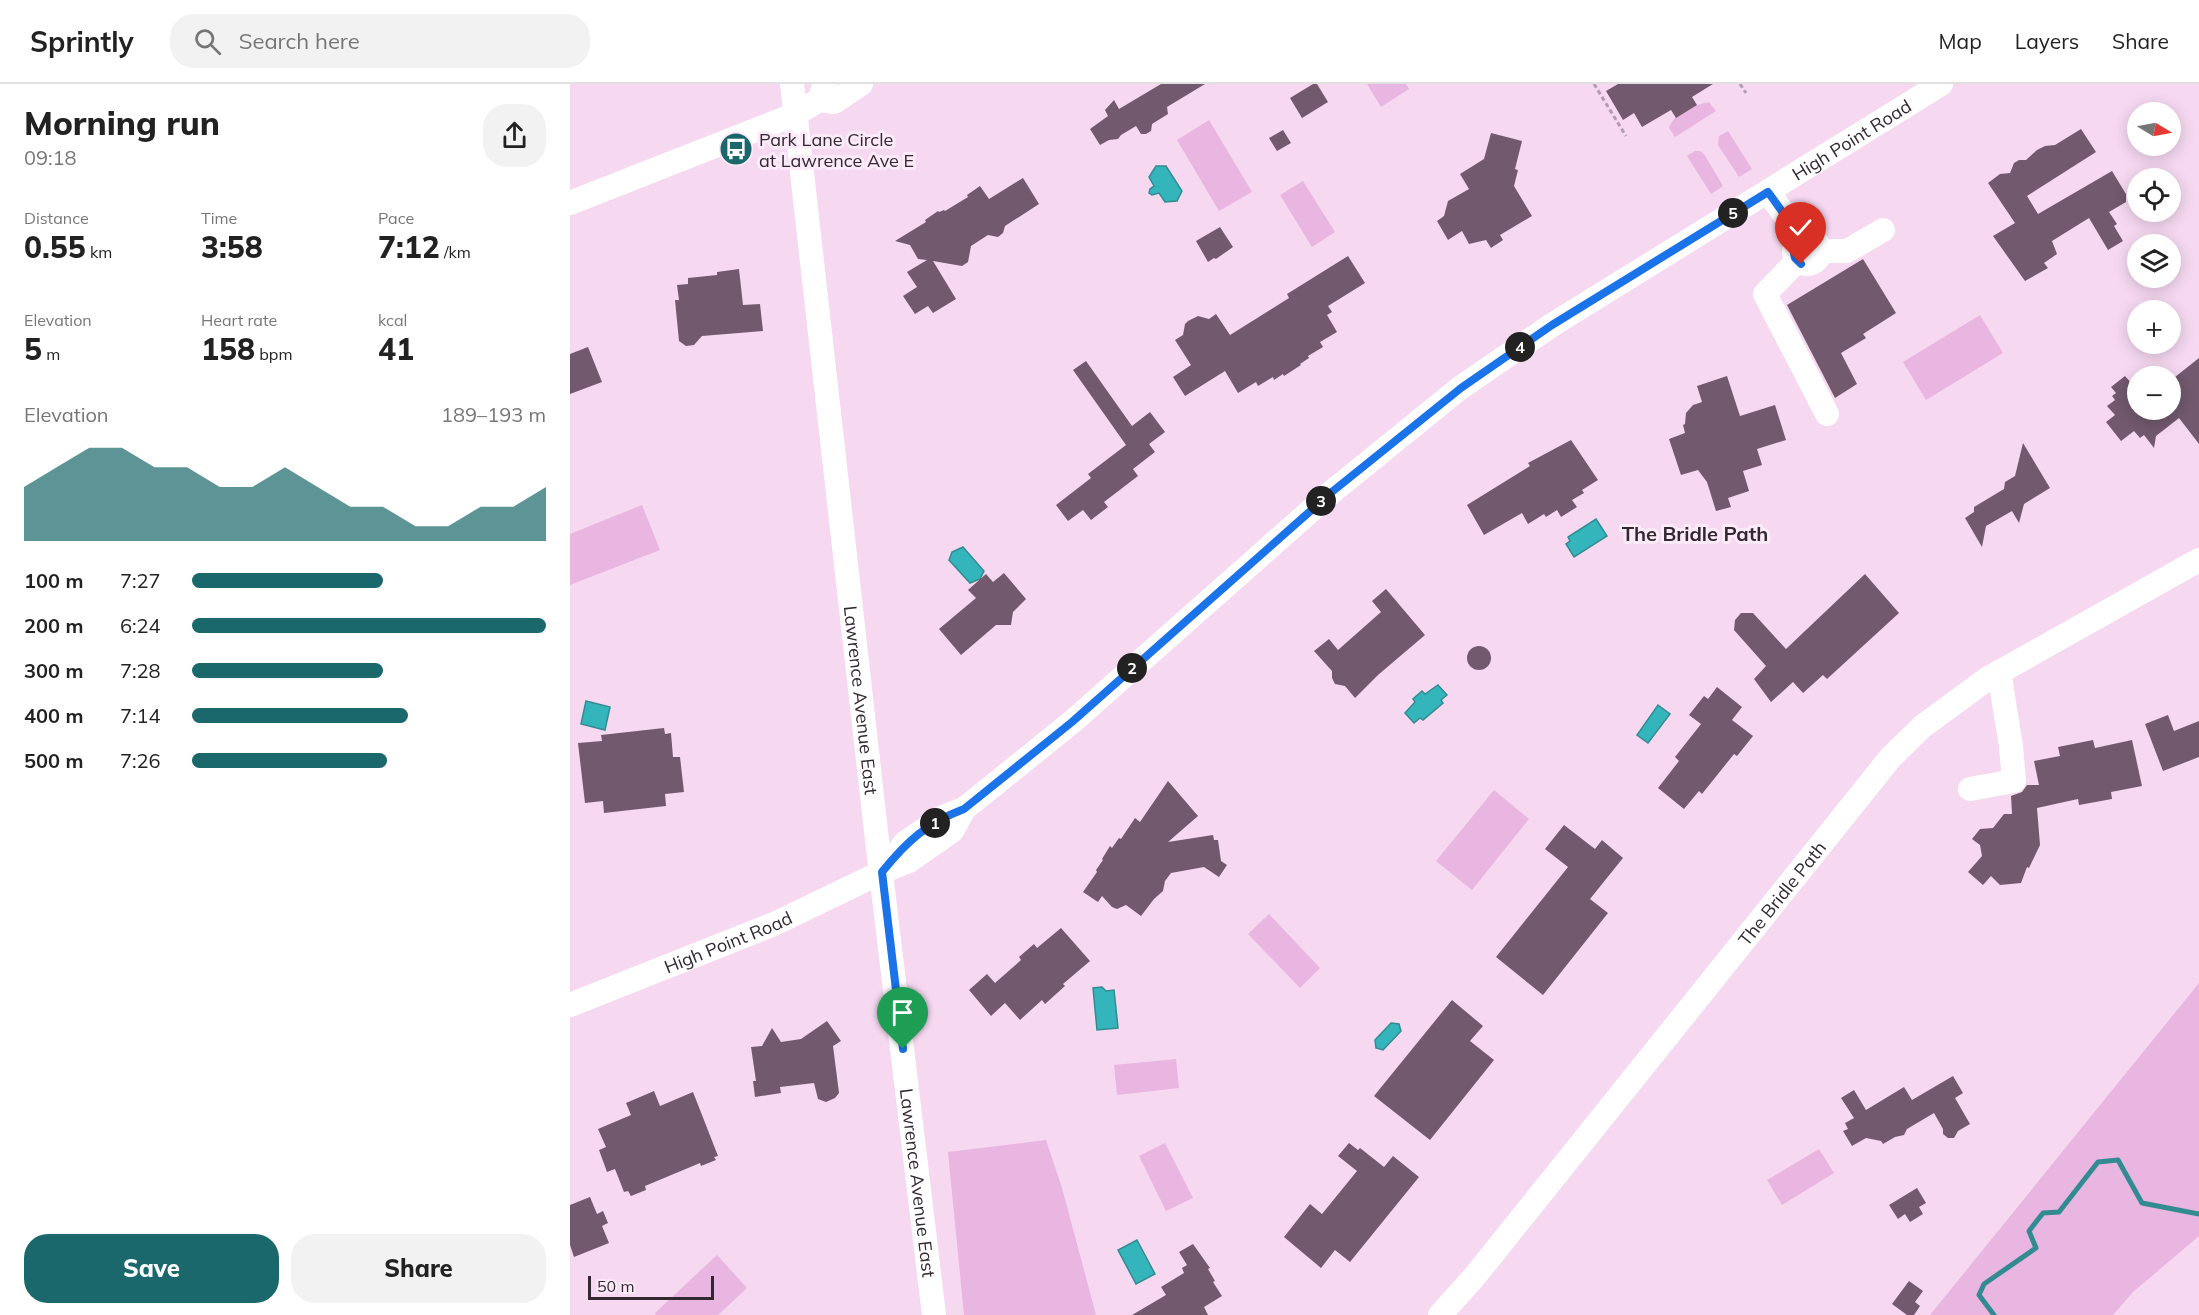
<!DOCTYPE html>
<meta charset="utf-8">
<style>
body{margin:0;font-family:Mulish,sans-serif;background:#f2f2f2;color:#222;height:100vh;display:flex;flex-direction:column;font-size:22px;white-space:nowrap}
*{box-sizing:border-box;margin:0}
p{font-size:20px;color:#767676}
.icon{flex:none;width:33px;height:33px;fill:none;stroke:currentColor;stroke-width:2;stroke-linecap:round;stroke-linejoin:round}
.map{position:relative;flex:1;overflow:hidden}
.side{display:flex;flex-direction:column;background:#fff;width:570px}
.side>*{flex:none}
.needle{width:39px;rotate:100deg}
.tools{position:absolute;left:1557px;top:18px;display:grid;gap:12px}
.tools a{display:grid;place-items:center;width:54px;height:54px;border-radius:50%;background:#fff;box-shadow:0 3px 15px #0003;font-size:30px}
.scale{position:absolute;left:18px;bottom:15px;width:126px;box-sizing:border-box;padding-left:6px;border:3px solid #322831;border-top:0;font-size:16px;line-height:21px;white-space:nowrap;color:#322831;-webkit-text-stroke:4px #fceaf9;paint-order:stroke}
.pin{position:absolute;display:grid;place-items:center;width:51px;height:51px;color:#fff;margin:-62px -26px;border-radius:50% 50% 50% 0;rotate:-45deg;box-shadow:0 0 6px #0007}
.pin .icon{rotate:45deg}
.km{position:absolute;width:30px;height:30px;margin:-15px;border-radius:50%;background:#222;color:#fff;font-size:16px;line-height:30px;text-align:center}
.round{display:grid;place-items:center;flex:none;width:63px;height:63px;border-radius:24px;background:#f2f2f2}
.head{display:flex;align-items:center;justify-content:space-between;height:102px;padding:0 24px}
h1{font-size:33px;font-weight:800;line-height:45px}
.figures{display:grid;grid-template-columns:repeat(3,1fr);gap:9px;height:102px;padding:6px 24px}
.figures div{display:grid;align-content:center}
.figures b{font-size:30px;font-weight:800}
.figures small{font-size:16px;font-weight:400}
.figures p{font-size:16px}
.chart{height:168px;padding:12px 24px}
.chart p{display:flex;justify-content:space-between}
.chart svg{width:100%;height:108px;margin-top:6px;fill:#1a686b;opacity:.7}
.button{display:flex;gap:12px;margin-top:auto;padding:12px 24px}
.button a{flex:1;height:69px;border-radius:24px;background:#1a686b;color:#fff;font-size:24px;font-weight:800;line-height:69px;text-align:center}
.button a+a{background:#f2f2f2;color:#222}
ul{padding:0 24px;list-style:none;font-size:20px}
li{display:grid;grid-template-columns:96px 72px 1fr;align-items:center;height:45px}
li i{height:15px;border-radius:8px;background:#1a686b}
header{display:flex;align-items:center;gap:36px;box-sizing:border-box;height:84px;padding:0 30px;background:#fff;border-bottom:2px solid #e0e0e0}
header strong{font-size:28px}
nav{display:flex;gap:33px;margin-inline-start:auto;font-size:21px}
.search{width:420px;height:54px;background:#f2f2f2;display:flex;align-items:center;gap:15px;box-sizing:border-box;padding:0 21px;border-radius:24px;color:#767676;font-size:22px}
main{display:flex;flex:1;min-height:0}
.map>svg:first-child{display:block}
.green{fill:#e9b5e1}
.water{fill:#34b5bb;stroke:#338b92;stroke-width:1.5}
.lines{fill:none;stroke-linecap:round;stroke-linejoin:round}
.stream{stroke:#338b92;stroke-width:5}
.building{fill:#72596e}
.path{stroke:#b29caf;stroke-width:3;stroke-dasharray:4.5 3;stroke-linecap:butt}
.minor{stroke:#fff;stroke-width:24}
.route-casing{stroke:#fff;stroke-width:12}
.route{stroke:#1a73e8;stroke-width:8}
.labels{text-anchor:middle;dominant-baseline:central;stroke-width:6;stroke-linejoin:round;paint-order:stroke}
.poi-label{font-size:18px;fill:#322831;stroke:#fceaf9;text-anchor:start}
.street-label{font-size:18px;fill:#322831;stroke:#fceaf9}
.neighbourhood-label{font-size:20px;font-weight:bold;fill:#322831;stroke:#fceaf9}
</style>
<header>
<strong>Sprintly</strong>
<div class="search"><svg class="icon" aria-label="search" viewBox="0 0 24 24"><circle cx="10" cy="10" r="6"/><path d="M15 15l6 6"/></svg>Search here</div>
<nav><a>Map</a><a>Layers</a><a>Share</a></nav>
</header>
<main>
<section class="side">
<div class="head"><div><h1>Morning run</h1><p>09:18</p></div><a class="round"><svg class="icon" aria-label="share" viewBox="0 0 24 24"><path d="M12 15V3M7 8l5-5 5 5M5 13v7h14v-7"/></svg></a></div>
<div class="figures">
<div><p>Distance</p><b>0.55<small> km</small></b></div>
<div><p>Time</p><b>3:58</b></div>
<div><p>Pace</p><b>7:12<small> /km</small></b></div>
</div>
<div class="figures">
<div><p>Elevation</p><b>5<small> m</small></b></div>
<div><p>Heart rate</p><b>158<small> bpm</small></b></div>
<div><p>kcal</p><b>41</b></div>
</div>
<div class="chart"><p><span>Elevation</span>189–193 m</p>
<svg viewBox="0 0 160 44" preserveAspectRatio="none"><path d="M0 44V22L10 14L20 6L30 6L40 14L50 14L60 22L70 22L80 14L90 22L100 30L110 30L120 38L130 38L140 30L150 30L160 22V44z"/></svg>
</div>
<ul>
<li><b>100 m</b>7:27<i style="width:54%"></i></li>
<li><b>200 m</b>6:24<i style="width:100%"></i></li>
<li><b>300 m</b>7:28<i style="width:54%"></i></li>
<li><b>400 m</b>7:14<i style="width:61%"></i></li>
<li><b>500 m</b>7:26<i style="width:55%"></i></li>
</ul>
<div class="button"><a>Save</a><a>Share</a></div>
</section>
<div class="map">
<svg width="1629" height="1231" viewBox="0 0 1629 1231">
<rect width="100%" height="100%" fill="#f6d9f1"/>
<g class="green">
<polygon points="797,0 836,0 839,5 811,23"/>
<path d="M1139,18L1146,27L1105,53L1099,44C1105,27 1123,22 1139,18Z"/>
<polygon points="639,36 682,108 649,127 607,56"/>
<polygon points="1158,47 1182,85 1169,93 1148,61 1149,52"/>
<polygon points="1125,67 1130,67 1134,70 1153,102 1141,110 1117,72"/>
<polygon points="733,97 765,148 742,163 710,111"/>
<polygon points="1410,231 1433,269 1356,316 1333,278"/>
<polygon points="72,421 90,466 0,501 0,450"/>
<polygon points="924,706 959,735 902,806 866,777"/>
<polygon points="699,830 750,884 730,904 678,850"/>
<polygon points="1629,899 1629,1152 1563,1208 1543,1231 1360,1231"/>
<polygon points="606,975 609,1004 547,1011 544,981"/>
<polygon points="476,1056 492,1104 526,1231 394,1231 378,1068"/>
<polygon points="595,1059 623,1114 596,1127 569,1072"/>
<polygon points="1249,1065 1264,1089 1212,1121 1197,1096"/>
<polygon points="147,1171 177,1204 148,1231 86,1231 85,1229"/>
</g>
<g class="water">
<polygon points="586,82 596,82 612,107 607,117 595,118 589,109 582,111 579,109 580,105 584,102 579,93"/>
<polygon points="1026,435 1037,452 1004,473 996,460 1000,457 998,453"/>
<polygon points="393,463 414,487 410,495 400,499 379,476 382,468"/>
<polygon points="868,601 877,611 871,616 873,619 853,636 850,634 844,639 835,629 845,618 843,615 852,607 855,610"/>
<polygon points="16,617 40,623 35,646 11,640"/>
<polygon points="1088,621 1100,630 1078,659 1067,651"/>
<polygon points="532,903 536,907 544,906 548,944 527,946 523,904"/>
<polygon points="821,939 829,940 831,947 813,966 806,964 805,956"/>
<polygon points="567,1156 585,1190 566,1200 548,1166"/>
</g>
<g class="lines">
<polyline class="stream" points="1424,1231 1409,1211 1414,1200 1466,1164 1459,1147 1473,1129 1489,1128 1528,1078 1548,1076 1572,1119 1629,1130"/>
</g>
<g class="building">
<polygon points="591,0 635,0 597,23 598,30 582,40 581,47 576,50 571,50 566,42 551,51 548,55 539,56 530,61 520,45 538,32 535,26 544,16 549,25"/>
<polygon points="743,0 747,0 758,18 732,34 720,14"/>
<polygon points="1048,0 1143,0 1122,13 1127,21 1106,34 1101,26 1072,43 1064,29 1053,36 1036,7"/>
<polygon points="1511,45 1526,68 1457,112 1468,130 1542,87 1556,110 1556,118 1539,128 1547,140 1544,142 1553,157 1538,166 1519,134 1482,157 1487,170 1474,179 1478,184 1455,197 1423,152 1445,139 1418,99 1430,90 1440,89 1444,79 1449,76 1456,76 1467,66 1475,62 1485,61"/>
<polygon points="713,46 721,59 707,67 699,54"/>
<polygon points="921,49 952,57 945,85 948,86 944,102 962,132 930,151 933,156 921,164 916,156 899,160 892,147 878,156 867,137 874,132 878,117 899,105 890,90 914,75"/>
<polygon points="453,94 469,120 435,142 433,149 428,153 418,151 401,162 398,178 392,182 363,177 386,215 363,229 358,222 345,230 333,212 347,203 337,188 357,176 348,175 340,161 325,157 356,138 355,136 368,127 369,128 374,126 375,127 398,113 397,111 410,102 419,115"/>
<polygon points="650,143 663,163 646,175 644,174 638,178 626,157"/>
<polygon points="778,172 795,199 758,222 762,228 757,231 767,248 750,258 753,263 738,272 739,274 730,280 731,281 714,292 713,290 704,296 703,293 688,302 686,298 668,309 655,287 615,312 603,293 621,281 605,256 613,251 615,240 618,237 628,232 639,235 646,230 660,251 719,214 717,210"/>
<polygon points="1293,175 1326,229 1293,250 1296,254 1271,269 1287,300 1265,314 1217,221"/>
<polygon points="169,185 173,221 190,220 193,247 132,252 124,261 116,262 109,257 105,216 109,216 107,201 118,200 118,194 147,191 147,188"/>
<polygon points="18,263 32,298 0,310 0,270"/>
<polygon points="1629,274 1629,360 1609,334 1586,352 1584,364 1574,351 1570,354 1564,347 1551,357 1536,338 1545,331 1537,322 1545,316 1542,312 1546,309 1541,303 1555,292 1568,307 1568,326 1600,326 1600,297"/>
<polygon points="516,277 562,342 580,328 595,348 579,360 585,368 563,385 568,392 534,418 538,423 521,436 513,426 498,437 486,421 521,394 518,390 556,361 503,286"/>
<polygon points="1157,292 1170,332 1205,321 1216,356 1187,365 1192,381 1173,387 1179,407 1158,414 1161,423 1146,427 1137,398 1128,386 1111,391 1099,355 1115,349 1113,341 1115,340 1116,329 1123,321 1132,318 1127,302"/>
<polygon points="1001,356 1028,396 1012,406 1014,409 1002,416 1007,423 991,433 987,426 976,433 974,430 958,440 952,429 914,451 897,421 960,382 958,379"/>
<polygon points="1453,359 1480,404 1454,420 1449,439 1442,427 1416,442 1412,463 1395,434 1404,428 1404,423 1434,405 1435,398 1445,392"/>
<polygon points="434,489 456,515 443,528 441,541 426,541 391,571 369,545 406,514 398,506 416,490 423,498"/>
<polygon points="1295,490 1329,529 1257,595 1253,591 1233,609 1223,598 1201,618 1184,595 1196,582 1164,546 1165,536 1171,529 1183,529 1216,565"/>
<polygon points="816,505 855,551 808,591 785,614 775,602 765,600 762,594 762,587 744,567 759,555 768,566 811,528 802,517"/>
<circle cx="909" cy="574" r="12"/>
<polygon points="1147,603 1172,623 1162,636 1183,652 1167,672 1164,670 1132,710 1129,707 1114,725 1088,704 1109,677 1105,673 1131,640 1119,631 1134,612 1138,615"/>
<polygon points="1598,631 1604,647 1629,637 1629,673 1593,687 1575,640"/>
<polygon points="94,644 95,650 101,649 103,673 110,673 114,708 95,710 96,722 34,729 33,717 15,719 8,659 32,657 31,651"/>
<polygon points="1523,656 1525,664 1562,656 1572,702 1541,708 1542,715 1509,721 1508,715 1467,724 1470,761 1459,784 1457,783 1451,799 1430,801 1421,792 1413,801 1398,788 1412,772 1410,761 1402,755 1410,745 1423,744 1434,730 1442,730 1441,712 1452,708 1457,701 1469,701 1464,677 1490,672 1488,663"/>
<polygon points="598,697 628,732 598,758 643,751 644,756 648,756 651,777 657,781 649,793 634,783 601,789 595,797 593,807 584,815 571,832 556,821 547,825 542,823 532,812 528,818 513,808 527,788 526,786 533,776 532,775 540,762 542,764 549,754 551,755 565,734 570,738"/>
<polygon points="994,741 1025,765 1032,756 1053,774 1020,815 1038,829 973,911 926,873 998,783 975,765"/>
<polygon points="491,844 520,877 493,900 495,902 475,920 472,916 450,936 435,919 421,932 399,906 417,890 425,899 451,876 449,873 464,860 467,864"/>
<polygon points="882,916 913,942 900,957 924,976 860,1056 804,1012"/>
<polygon points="257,937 271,957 263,962 269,1009 265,1014 256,1018 248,1015 244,999 210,1003 211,1009 185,1013 183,997 186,997 181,963 192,962 202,944 211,958 231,955"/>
<polygon points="1383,992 1393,1009 1385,1014 1400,1040 1388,1047 1384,1054 1378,1054 1373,1050 1373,1045 1364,1029 1337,1045 1334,1051 1325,1053 1313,1060 1311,1057 1296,1054 1282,1062 1273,1047 1278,1045 1275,1039 1284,1034 1271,1014 1284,1006 1296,1026 1334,1003 1342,1016"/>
<polygon points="84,1007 90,1022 123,1008 148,1072 144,1073 146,1076 131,1082 130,1079 75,1102 76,1106 61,1112 58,1107 54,1108 45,1085 37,1088 29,1066 36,1063 28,1045 61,1031 56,1019"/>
<polygon points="779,1059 788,1066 790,1064 814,1083 823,1072 849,1093 780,1178 765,1166 751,1184 714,1153 740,1120 752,1130 787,1087 768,1072"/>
<polygon points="1347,1104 1356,1119 1349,1123 1353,1130 1340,1138 1335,1130 1328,1135 1319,1121"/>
<polygon points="20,1113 27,1130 33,1127 38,1139 32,1142 39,1159 4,1173 0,1161 0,1121"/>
<polygon points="623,1160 640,1184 638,1185 645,1197 643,1198 652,1212 634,1223 638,1231 562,1231 596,1211 591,1203 614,1189 612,1184 617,1181 609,1168"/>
<polygon points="1339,1197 1353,1207 1345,1218 1350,1222 1344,1231 1337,1231 1322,1220"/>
</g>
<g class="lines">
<g class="path">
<polyline points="1024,0 1056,52"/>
<polyline points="1170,0 1176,9"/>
</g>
<g class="minor">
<path id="s1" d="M222,0L307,756L364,1231"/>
<polyline points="249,16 264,18 291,0"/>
<polyline points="1198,108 1232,155"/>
<polyline points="0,119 226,30 249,16 255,0"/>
<circle cx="1237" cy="167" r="13"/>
<polyline points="1250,167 1277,167 1313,146"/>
<polyline points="1227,177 1195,210 1257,330"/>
<polyline points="1400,705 1444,697 1441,662 1429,588"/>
<path id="s2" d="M312,788L335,759L373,733L394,725L502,638L763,407L890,304L982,241L1371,0"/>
<path id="s3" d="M0,921L204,840L312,788L339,777L382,747L394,725"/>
<path id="s4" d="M870,1231L905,1192L1321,673L1353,642L1417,595L1629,476"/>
</g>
</g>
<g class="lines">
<g class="route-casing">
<path id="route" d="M333,965L312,788C337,757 357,739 394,725L502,638L763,407L891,304L982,241L1198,108L1232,155L1223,165L1225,174L1231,180"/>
</g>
<use href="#route" class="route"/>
</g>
<defs>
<g id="bus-disc" transform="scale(1.725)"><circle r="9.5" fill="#1a686b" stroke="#fceaf9"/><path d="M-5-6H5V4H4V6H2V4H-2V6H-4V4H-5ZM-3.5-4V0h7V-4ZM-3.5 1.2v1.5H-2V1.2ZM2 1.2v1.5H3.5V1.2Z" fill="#fff"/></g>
</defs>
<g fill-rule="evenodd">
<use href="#bus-disc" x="166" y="65"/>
</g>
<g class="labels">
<g class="poi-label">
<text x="189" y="55">Park Lane Circle<tspan x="189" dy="21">at Lawrence Ave E</tspan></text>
</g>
<g class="street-label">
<text stroke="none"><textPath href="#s2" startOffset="1220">High Point Road</textPath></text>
<text stroke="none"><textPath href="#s1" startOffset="620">Lawrence Avenue East</textPath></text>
<text stroke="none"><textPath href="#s4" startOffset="543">The Bridle Path</textPath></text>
<text stroke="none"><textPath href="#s3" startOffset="170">High Point Road</textPath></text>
<text stroke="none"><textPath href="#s1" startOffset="1106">Lawrence Avenue East</textPath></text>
</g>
<g class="neighbourhood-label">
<text x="1125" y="449">The Bridle Path</text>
</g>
</g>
</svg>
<div class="tools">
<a><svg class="needle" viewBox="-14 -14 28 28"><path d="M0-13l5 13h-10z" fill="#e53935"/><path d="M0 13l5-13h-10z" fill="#767676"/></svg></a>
<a><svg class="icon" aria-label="locate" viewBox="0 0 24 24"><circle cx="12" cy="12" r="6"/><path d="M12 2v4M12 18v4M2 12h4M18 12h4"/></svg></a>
<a><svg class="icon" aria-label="layers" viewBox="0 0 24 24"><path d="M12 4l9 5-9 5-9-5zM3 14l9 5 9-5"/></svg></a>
<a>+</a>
<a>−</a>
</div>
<div class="scale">50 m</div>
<div class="pin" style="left:333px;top:965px;background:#1e9e55"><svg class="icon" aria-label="arrive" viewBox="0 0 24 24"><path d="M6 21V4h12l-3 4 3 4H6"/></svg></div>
<div class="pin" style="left:1231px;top:180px;background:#d93025"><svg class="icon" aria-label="check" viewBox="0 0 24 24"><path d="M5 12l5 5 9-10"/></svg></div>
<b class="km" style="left:365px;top:739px">1</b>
<b class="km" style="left:562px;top:584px">2</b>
<b class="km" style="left:751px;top:417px">3</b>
<b class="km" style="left:950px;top:263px">4</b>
<b class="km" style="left:1163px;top:129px">5</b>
</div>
</main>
